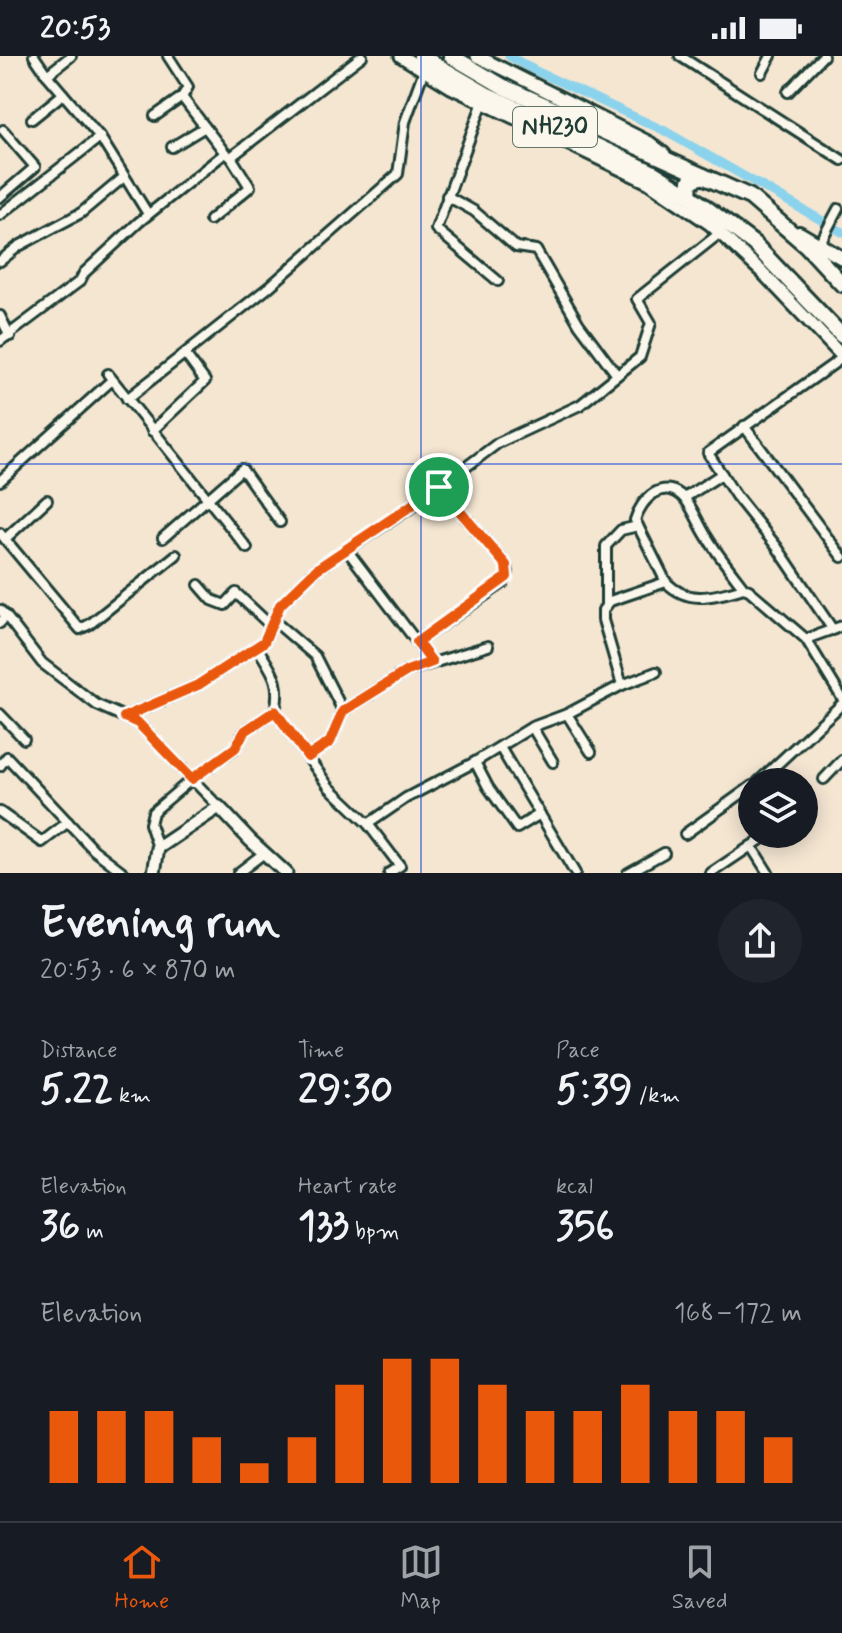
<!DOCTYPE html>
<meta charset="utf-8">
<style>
body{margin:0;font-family:Mynerve,sans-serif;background:#20242c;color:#f1f3f6;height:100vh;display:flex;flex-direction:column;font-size:30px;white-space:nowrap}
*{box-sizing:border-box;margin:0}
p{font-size:26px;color:#9ea1a6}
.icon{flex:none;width:44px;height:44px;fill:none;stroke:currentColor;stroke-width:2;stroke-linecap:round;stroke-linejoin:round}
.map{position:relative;height:817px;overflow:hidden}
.panel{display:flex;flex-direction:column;background:#171b24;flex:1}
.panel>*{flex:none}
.buttons{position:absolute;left:738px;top:712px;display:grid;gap:16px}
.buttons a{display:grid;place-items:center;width:80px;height:80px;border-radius:50%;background:#171b24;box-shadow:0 4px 20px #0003;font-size:40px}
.pin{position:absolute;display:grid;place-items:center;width:68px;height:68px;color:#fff;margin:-34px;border:4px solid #fff;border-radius:50%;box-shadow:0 2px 8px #0007}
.round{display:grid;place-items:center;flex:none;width:84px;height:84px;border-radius:42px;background:#20242c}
.summary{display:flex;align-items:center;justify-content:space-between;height:136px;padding:0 40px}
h1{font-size:44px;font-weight:700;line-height:60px}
.figures{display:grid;grid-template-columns:repeat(3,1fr);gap:12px;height:136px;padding:8px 40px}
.figures div{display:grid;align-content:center}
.figures b{font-size:40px;font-weight:700}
.figures small{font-size:22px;font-weight:400}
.figures p{font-size:22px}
.chart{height:224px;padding:16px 40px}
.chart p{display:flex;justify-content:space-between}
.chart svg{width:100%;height:144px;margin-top:8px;stroke:#ea580c;stroke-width:6}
.status{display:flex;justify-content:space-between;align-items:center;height:56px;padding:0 40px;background:#171b24;direction:ltr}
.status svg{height:22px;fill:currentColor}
.tab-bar{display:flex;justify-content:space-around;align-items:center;height:112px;border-top:2px solid #363941;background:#171b24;font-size:22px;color:#9ea1a6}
.tab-bar a{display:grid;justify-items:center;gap:4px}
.tab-bar .selected{color:#ea580c}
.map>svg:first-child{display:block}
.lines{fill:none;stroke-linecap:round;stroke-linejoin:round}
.canal{stroke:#8bd3ec;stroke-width:9}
.street-casing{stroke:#1f3d34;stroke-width:14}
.secondary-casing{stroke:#1f3d34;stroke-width:17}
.primary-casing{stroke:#1f3d34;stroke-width:18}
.highway-casing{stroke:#1f3d34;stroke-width:20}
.street{stroke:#fbf7ec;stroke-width:8}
.secondary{stroke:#fbf7ec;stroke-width:11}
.primary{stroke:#fbf7ec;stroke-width:12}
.highway{stroke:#fbf7ec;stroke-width:14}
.route-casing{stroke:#fff;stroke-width:16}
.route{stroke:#ea580c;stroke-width:10}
.grid{fill:none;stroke:#1d4ed8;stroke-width:2;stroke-opacity:0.55}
.labels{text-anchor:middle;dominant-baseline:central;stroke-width:6;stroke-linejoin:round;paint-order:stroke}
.shield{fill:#fbf7ec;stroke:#61756b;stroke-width:2}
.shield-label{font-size:24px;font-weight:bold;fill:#1f3d34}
</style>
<div class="status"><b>20:53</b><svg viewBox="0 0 49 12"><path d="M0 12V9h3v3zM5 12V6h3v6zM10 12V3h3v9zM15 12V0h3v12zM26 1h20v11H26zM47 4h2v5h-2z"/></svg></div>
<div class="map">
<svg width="842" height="817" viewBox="0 0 842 817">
<rect width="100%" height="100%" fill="#f5e6d2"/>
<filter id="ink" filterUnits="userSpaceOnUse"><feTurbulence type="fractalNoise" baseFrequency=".0125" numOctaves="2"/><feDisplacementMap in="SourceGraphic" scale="16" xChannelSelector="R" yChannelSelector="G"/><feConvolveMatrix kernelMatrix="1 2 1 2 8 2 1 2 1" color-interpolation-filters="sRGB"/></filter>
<g filter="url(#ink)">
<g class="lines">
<polyline class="canal" points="509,0 534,14 663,74 842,176"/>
<g class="street-casing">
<g id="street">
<polyline points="34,0 47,19 100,81 148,158"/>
<polyline points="680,0 842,104"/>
<polyline points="762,17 771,0"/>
<polyline points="47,19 71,0"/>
<polyline points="788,36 823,0"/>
<polyline points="182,41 225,97"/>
<polyline points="483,46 436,173 498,225"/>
<polyline points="155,60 182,41 188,31 168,0"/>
<polyline points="32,63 63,38"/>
<polyline points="172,91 205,71"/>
<polyline points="447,140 474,155 516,191 536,194 579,268 617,319"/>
<polyline points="0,141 35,111 3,74"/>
<polyline points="0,159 100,81"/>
<polyline points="210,164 250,131 231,101"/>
<polyline points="819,189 838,153"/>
<polyline points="0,205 19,190 81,157 124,121"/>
<polyline points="0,260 10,280"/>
<polyline points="0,285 80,225 84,217 139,166 225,97 231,101 362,0"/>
<polyline points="108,318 247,492"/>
<polyline points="127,343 269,231 398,118 405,66 424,14"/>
<polyline points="744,370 842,501"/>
<polyline points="152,375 205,325 185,298"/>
<polyline points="0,425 112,324"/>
<polyline points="684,442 722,418"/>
<polyline points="0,477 80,573 90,568 176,499"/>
<polyline points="163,482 242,413 280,466"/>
<polyline points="5,483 47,444"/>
<polyline points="347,494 432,606"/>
<path d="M666,526L635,464C641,443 664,420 685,443C694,454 699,469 707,481C718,499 731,515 744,532"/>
<polyline points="199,529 212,544 225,549 236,537 271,570"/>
<polyline points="606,548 606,490 621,474 638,470"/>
<polyline points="0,554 6,560 0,567"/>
<polyline points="6,560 42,607 97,649 138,667 219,751"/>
<polyline points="273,564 315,600 343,655"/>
<polyline points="833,574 777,491 736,440 708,397 842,302"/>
<polyline points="806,583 842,570"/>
<polyline points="417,586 503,527 508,516 506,509 439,431"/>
<path d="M257,591C272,616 282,625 275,655L329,731L368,768L400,810L389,817"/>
<polyline points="622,629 656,616"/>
<polyline points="0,658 24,683"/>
<polyline points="567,658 591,696"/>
<polyline points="124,661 198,629 264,586 280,549 317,513 418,447 498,387 580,349 640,301 651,267 637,243 720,177"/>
<polyline points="532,671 553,706"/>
<polyline points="501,693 575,817"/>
<polyline points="308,701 330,686 343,655 407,615 488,590"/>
<polyline points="475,706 488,731 517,772 540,758"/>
<polyline points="0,710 7,701 94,794 124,817"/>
<polyline points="824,723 842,704"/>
<polyline points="758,726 842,648"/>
<polyline points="0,756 42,786 68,766"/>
<path d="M368,768L406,742L475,706L532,671L567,658L622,629L603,564V554L610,545L666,526C689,550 715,540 744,532L749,534L806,583L842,642"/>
<polyline points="685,778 752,730"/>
<polyline points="751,790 768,817"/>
<polyline points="158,792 150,768 153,756 192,723 235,692 245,675 275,655"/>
<polyline points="238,817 264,797"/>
<polyline points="628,817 664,797"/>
<polyline points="711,817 769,778"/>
</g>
</g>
<g class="secondary-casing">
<g id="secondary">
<polyline points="401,0 451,31 648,126 710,168 762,216 842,300"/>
<polyline points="477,0 650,87 664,98"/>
<polyline points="154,817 158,792 219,751 250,784 286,817"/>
</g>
</g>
<g class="primary-casing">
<polyline id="primary" points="799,177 842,202"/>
</g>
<g class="highway-casing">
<g id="highway">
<polyline points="421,0 486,38 652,116 689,139 754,188 842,280"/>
<polyline points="451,0 504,31 703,120"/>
<polyline points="689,139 690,125 703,120 750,141 807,190 842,228"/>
</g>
</g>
<use href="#street" class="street"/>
<use href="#secondary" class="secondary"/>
<use href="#primary" class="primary"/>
<use href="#highway" class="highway"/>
</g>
</g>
<g class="lines" filter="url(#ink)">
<g class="route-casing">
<polygon id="route" points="439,431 506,509 507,521 417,586 432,606 407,615 343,655 330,686 308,701 275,655 245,675 235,692 192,723 138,667 124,661 198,629 264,586 280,549 317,513"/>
</g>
<use href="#route" class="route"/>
</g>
<path class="grid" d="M421,0V817M0,408H842"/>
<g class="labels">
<rect class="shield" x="513" y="51" width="84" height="40" rx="6"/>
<g class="shield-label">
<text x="555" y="71">NH230</text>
</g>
</g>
</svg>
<div class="buttons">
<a><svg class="icon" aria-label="layers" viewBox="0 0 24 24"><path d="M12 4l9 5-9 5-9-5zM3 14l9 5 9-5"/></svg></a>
</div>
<div class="pin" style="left:439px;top:431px;background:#1e9e55"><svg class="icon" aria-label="arrive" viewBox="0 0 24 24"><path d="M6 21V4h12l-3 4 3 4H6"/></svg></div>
</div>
<section class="panel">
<div class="summary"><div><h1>Evening run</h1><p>20:53 · 6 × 870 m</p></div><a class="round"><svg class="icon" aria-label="share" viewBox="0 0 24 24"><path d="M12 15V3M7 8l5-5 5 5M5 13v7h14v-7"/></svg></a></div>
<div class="figures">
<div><p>Distance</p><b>5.22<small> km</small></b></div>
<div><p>Time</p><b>29:30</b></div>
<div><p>Pace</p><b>5:39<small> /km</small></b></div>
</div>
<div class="figures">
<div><p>Elevation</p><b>36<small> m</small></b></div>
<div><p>Heart rate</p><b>133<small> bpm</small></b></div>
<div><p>kcal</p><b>356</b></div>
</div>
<div class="chart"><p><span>Elevation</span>168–172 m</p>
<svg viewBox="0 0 160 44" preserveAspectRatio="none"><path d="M5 44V22M15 44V22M25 44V22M35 44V30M45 44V38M55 44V30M65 44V14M75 44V6M85 44V6M95 44V14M105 44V22M115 44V22M125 44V14M135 44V22M145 44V22M155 44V30"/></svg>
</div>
</section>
<nav class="tab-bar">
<a class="selected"><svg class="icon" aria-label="home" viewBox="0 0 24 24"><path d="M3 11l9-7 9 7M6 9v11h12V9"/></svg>Home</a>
<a><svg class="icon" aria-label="map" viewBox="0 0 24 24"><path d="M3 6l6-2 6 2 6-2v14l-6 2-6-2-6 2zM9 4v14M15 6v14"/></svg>Map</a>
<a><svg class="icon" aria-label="saved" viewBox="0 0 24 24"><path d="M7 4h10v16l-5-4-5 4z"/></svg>Saved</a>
</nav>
